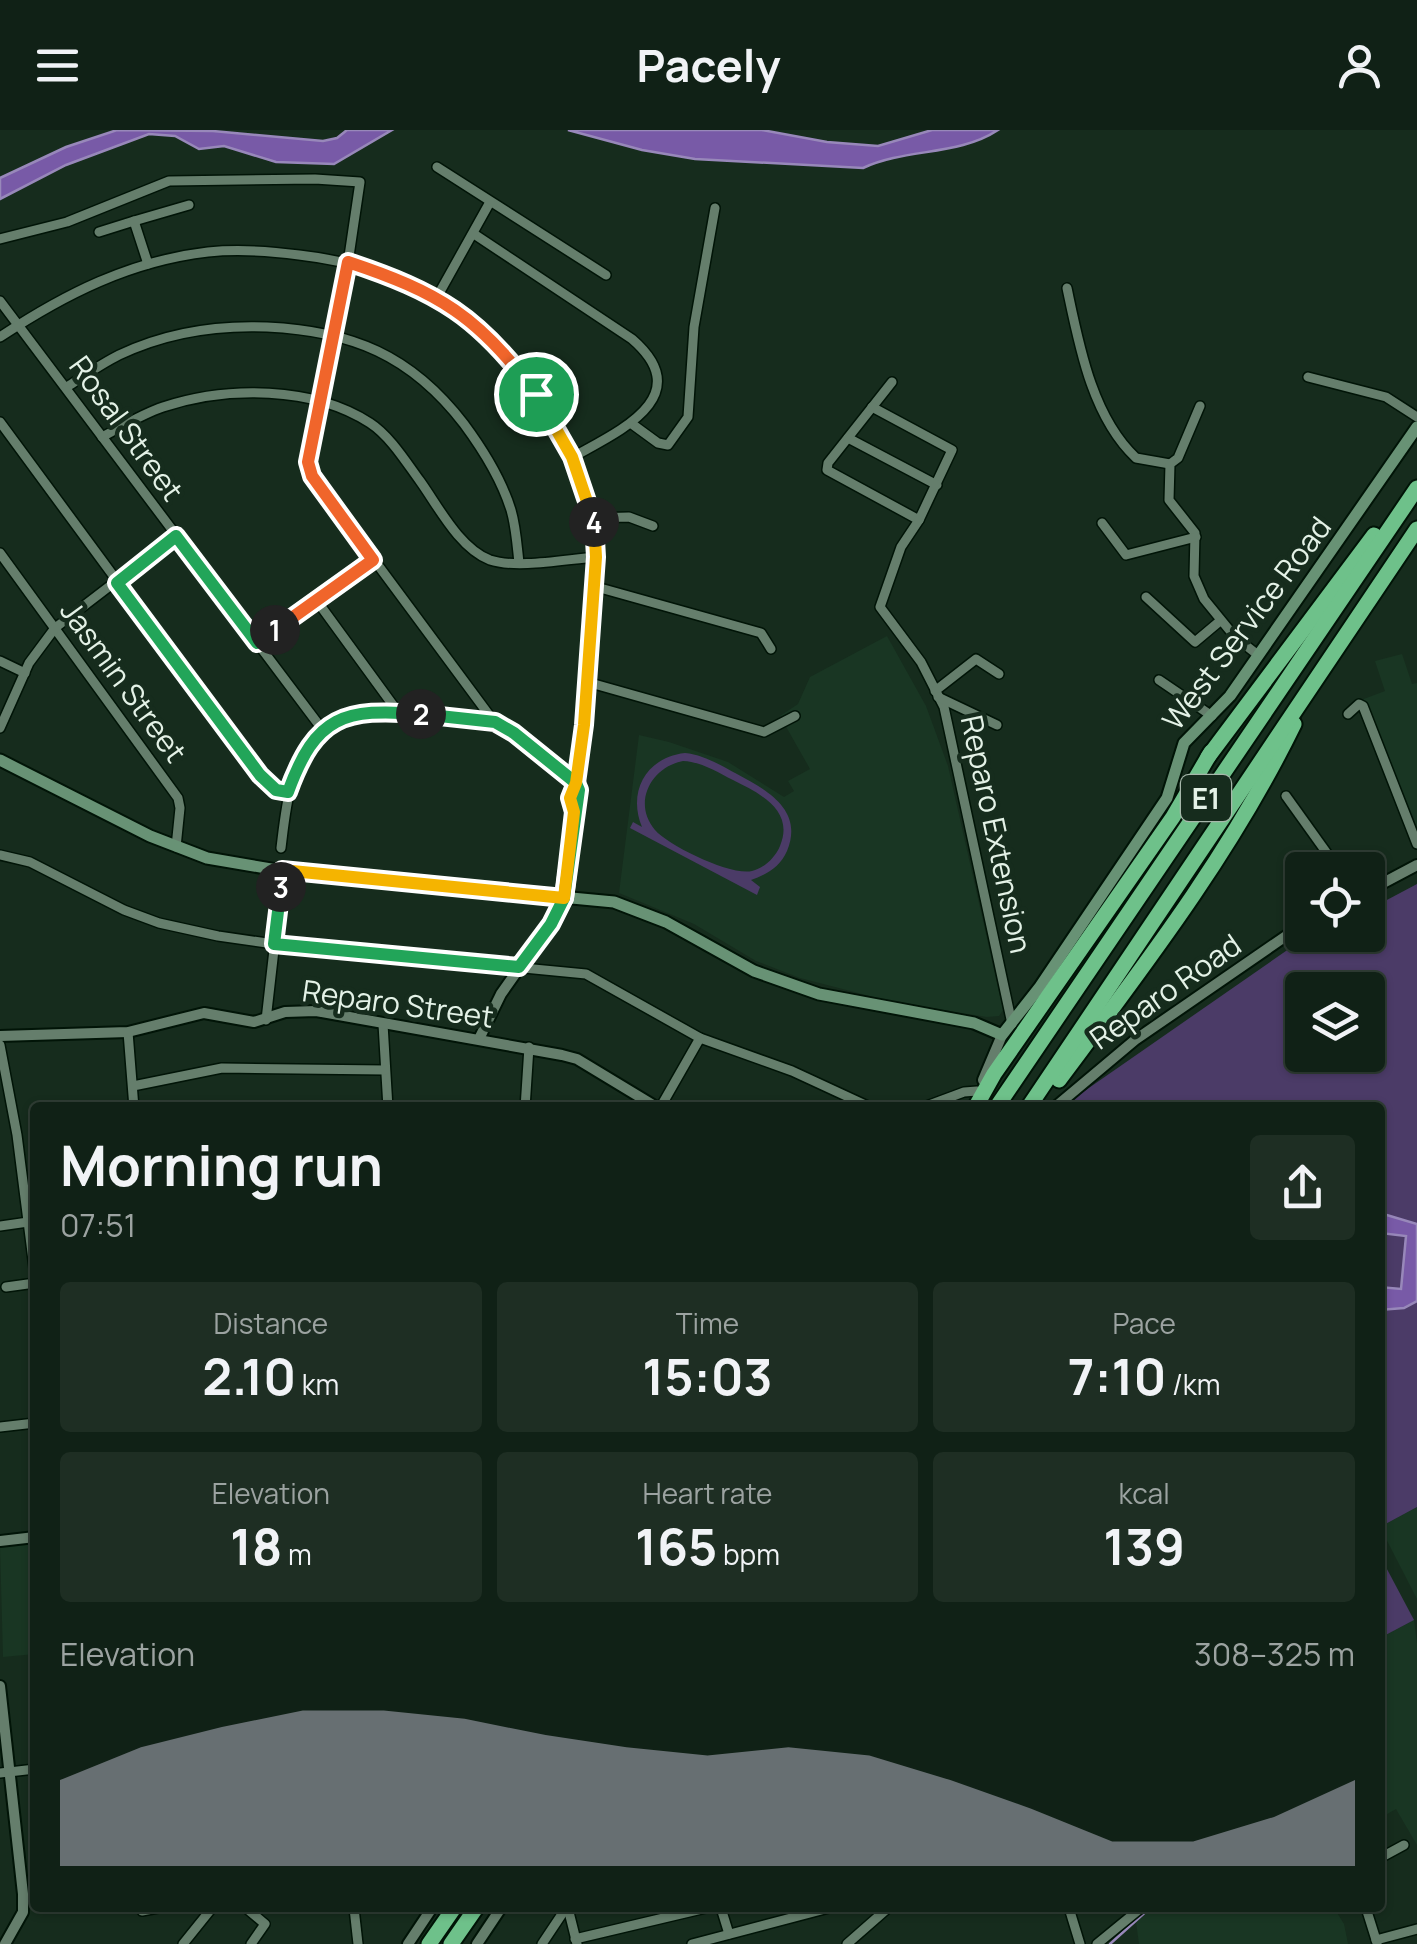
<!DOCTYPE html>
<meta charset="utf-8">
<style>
body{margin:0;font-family:Manrope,sans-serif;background:#1e2e23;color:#f1f3f6;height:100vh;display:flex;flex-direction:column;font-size:38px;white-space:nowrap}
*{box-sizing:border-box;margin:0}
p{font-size:32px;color:#9ca3a1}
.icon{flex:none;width:55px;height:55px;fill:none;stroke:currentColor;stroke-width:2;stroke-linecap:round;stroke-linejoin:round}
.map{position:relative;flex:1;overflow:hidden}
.details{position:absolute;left:30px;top:972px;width:1355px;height:810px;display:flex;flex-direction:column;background:#102116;border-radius:10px;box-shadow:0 2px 8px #0004,0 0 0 2px #303e35}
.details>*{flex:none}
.fabs{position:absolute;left:1285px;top:722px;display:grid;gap:20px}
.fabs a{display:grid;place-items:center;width:100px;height:100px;border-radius:10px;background:#102116;box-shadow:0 2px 8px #0004,0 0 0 2px #303e35;font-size:50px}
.pin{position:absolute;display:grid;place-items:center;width:85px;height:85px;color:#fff;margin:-42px;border:5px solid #fff;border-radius:50%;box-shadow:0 2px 10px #0007}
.km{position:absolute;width:50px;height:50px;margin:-25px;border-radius:50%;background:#222;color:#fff;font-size:28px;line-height:50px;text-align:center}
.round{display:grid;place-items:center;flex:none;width:105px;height:105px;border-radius:10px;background:#1e2e23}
.summary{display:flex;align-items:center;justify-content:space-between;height:170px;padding:0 30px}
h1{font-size:55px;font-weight:700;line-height:75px}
.figures{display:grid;grid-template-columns:repeat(3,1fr);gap:15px;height:170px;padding:10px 30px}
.figures div{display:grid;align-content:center;border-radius:10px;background:#1e2e23;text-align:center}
.figures b{font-size:50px;font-weight:700}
.figures small{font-size:28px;font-weight:400}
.figures p{font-size:28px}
.chart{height:280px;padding:20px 30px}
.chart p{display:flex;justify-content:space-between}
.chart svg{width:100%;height:180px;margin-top:10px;fill:#8c9099;opacity:.7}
header{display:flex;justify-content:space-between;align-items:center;height:130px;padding:0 30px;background:#102116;font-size:45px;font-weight:700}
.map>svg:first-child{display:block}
.built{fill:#193623}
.green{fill:#4b3b67;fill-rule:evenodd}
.water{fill:#785aa7;stroke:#9888ba;stroke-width:2.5}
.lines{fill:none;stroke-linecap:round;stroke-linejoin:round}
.stream{stroke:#9888ba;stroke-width:2.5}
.minor-casing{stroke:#011407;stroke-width:12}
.tertiary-casing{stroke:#011407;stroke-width:14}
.secondary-casing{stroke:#011407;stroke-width:15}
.motorway-casing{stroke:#011407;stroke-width:19}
.minor{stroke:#657e6c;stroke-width:9}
.tertiary{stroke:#657e6c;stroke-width:10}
.secondary{stroke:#689275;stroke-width:11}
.motorway{stroke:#6ec18a;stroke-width:15}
.split-1-casing{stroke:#fff;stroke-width:20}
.split-2-casing{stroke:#fff;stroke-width:20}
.split-3-casing{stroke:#fff;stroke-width:20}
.split-4-casing{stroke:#fff;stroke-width:20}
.split-5-casing{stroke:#fff;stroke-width:20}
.split-1{stroke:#f0652b;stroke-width:12}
.split-2{stroke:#22a559;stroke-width:12}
.split-3{stroke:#22a559;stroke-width:12}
.split-4{stroke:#f5b400;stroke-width:12}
.split-5{stroke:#f5b400;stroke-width:12}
.labels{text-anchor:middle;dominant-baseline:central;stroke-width:9;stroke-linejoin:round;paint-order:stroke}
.shield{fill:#162c1d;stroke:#a6b7aa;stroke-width:2.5}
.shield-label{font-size:28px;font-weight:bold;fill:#e4f2e7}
.street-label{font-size:30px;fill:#e4f2e7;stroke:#162c1d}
</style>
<header><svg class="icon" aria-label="menu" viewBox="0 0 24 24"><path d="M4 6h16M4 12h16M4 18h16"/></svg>Pacely<svg class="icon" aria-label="person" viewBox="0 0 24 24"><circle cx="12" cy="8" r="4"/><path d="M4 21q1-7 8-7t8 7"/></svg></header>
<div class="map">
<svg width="1417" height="1814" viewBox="0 0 1417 1814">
<rect width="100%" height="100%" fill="#162c1d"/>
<g class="built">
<polygon points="887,506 926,576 948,636 1003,880 999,886 987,887 893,872 800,848 756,831 694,794 619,763 639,605 669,612 728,632 784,667 794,661 788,651 810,639 780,586 798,574 810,547"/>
<polygon points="1402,524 1412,554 1417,553 1417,707 1361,570 1385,561 1375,531"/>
<polygon points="1417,1377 1417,1469 1380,1397"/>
<polygon points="35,1413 35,1524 3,1527 0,1416"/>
<polygon points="1414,1490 1417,1513 1417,1715 1396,1679 1380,1688 1380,1508"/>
<polygon points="1152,1778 1334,1778 1344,1794 1348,1814 1139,1814 1136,1792"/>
</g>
<g class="green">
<path d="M685,623C704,625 720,635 737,644C767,660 804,680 787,721C780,737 766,745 751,750L760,757L757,765L630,698L633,692L642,697C627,661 647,627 685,623ZM683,631C702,632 717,642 733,650C759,663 795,680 780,716C775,728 764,738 752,741C731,746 669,716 655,700C632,673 651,637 683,631Z"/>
<path d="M1417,754V1377L1380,1397V978H1060L1309,805H1368V780ZM1302,860H1368V925H1302Z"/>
<polygon points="1380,1426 1414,1490 1380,1508"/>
</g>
<g class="water">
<polygon points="117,0 213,1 323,11 337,8 347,0 392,0 334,34 276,32 224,16 199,19 175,6 149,4 66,35 0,69 0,48 66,17"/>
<path d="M568,0H762L827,12L878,16L932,0H998C959,26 906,18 863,38L695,29L642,20Z"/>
<polygon points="1380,1083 1417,1094 1417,1171 1404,1178 1380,1180 1380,1157 1401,1159 1406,1106 1380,1103"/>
</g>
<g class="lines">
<polyline class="stream" points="1110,1814 1150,1778"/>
<g class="minor-casing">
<g id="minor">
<polyline points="437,37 606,145"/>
<polyline points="99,102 134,91"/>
<path d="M474,104L632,209C699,267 617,302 573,327"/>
<polyline points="0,109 67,92 169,51 315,49 360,52 348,133 307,331 312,346 495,593"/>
<polyline points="148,134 134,91 189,75"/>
<path d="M1067,158C1079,215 1092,287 1136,328L1170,334"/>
<polyline points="437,167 490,72"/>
<polyline points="0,171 322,599"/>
<path d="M0,207C65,164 130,131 208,122C238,119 269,121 299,125C414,138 495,191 553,292C570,322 586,354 593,389C599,419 594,450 592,480C588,538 585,596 576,653C568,662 569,671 574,681"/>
<polyline points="1308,247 1386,267 1417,287"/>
<polyline points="892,252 828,333 827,340 919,390"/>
<path d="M67,257C84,246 101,234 119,225C165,203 217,195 267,197C352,201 411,225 464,294C484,321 501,348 511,380C516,397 517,415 519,433"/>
<polyline points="1200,276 1178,328 1170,334 1169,370 1195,403 1194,446 1204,469 1235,507 1258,525"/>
<polyline points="872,277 952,320 919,390 901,417 880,477 921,532 944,577 1012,894"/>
<polyline points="0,292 260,645 276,660 288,662"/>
<polyline points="632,294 658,313 668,315 688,287 694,197 715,78"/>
<path d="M102,307C121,297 142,284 163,277C227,256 313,256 370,293C390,306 406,332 420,351C438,376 459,418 490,430C517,439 567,429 596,427"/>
<polyline points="848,308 937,355"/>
<polyline points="593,388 629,387 653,396"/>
<polyline points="1102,393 1126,425 1196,407"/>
<polyline points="0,423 178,668 180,678 176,717"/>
<polyline points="593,456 761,503 771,519"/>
<polyline points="1146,467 1195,512 1220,491"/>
<polyline points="317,471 398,582"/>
<polyline points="257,513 373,430"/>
<polyline points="0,531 25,543"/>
<polyline points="1159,550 1212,586"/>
<polyline points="587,552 764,602 795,586"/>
<polyline points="935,561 976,529 999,544"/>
<polyline points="938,567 997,595"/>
<polyline points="1348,584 1359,574 1363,576 1417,714"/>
<polyline points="0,598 29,533 55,498 175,406"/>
<polyline points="1286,666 1339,740"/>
<path d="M281,718C286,677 289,636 318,604C345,574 461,579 496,593C526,605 552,633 576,653"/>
<polyline points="0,725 30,732 124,780 159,793 218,806 274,814 586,844 700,908 792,941 872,978"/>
<polyline points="563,768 578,669 576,653"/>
<polyline points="266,890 283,741"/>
<polyline points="383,894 388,978"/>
<polyline points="128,902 134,978"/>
<polyline points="0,915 17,1005 35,1146"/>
<polyline points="133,956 222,938 385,940"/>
<polyline points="525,978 529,917"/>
<polyline points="660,978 700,908"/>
<polyline points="921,978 964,962 977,961"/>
<polyline points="0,1096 35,1091"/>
<polyline points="6,1157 35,1153"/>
<polyline points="0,1297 35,1293"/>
<polyline points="0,1643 35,1639"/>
<polyline points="1380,1728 1404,1715"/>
<polyline points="246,1778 265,1794 251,1814"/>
<polyline points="354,1778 358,1814"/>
<polyline points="568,1778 577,1814"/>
<polyline points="721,1778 729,1804"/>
<polyline points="1069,1778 1080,1814"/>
<polyline points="1366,1778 1377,1813"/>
<polyline points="142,1781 158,1778"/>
<polyline points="575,1809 706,1778"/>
<polyline points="1376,1810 1417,1799"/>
<polyline points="183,1814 212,1778"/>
<polyline points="542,1814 566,1778"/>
<polyline points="692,1814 829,1778"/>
<polyline points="847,1814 888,1778"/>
<polyline points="1097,1814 1141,1778"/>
</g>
</g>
<g class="tertiary-casing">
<g id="tertiary">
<polyline points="1368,761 1417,735"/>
<polyline points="0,906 128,902 204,883 254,892 285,882 316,881 562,925 577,929 658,978"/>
<polyline points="479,909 501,864 551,793 563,768"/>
<polyline points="983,950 1002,905"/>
<polyline points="1054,978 1135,910 1302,795"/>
<polyline points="0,1411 35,1407"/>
<polyline points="0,1556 23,1764 23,1782 5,1814"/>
<polyline points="408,1814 432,1778"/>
<polyline points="477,1814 501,1778"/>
</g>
</g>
<g class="secondary-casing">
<polyline id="secondary" points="0,630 150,706 207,728 283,741 614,772 666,792 754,841 819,864 974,893 1002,905 1039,858 1167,668 1184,613 1230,566 1417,297"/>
</g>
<g class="motorway-casing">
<g id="motorway">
<polyline points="1208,627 1374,405"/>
<path d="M1059,950C1144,836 1231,723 1294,594"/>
<polyline points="975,978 994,944 1173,687 1211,622"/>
<polyline points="996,978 1417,358"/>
<polyline points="1028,978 1417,399"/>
<polyline points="429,1814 454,1778"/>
<polyline points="451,1814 476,1778"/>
</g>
</g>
<use href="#minor" class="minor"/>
<use href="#tertiary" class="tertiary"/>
<use href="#secondary" class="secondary"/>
<use href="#motorway" class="motorway"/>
</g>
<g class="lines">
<g class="split-1-casing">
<path id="split-1" d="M275,500L373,430L312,346L308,332L348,132C438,162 479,186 536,264"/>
</g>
<g class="split-2-casing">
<path id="split-2" d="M275,500L257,513L176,406L117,453L260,645L276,660L288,662C316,585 344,578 421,584"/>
</g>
<g class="split-3-casing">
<polyline id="split-3" points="281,757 274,814 519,837 551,794 564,768 579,660 576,653 514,603 495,592 421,584"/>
</g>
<g class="split-4-casing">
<polyline id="split-4" points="281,757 282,740 564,768 574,682 570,668 576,653 584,595 596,427 594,392"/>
</g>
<g class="split-5-casing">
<polyline id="split-5" points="536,264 572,327 594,392"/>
</g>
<use href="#split-1" class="split-1"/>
<use href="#split-2" class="split-2"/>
<use href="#split-3" class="split-3"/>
<use href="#split-4" class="split-4"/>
<use href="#split-5" class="split-5"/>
</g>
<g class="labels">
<rect class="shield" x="1181" y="645" width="50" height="46" rx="8"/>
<g class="shield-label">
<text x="1206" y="668">E1</text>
</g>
<g class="street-label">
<text transform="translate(127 298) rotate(54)">Rosal Street</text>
<text transform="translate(1246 493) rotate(-53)">West Service Road</text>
<text transform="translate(124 551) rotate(54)">Jasmin Street</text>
<text transform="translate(997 704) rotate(78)">Reparo Extension</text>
<text transform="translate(1165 861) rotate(-35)">Reparo Road</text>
<text transform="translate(398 873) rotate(8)">Reparo Street</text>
</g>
</g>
</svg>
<div class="fabs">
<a><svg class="icon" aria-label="locate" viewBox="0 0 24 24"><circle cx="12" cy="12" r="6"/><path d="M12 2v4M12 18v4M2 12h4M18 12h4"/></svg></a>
<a><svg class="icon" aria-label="layers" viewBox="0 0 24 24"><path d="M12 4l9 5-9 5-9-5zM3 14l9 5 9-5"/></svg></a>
</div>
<div class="pin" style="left:536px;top:264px;background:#1e9e55"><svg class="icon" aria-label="arrive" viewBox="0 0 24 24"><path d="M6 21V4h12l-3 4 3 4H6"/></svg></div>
<b class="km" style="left:275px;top:500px">1</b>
<b class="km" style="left:421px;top:584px">2</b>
<b class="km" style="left:281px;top:757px">3</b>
<b class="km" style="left:594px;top:392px">4</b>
<section class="details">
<div class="summary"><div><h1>Morning run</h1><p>07:51</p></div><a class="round"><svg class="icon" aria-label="share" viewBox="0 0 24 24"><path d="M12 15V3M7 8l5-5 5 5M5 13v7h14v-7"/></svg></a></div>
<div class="figures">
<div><p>Distance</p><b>2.10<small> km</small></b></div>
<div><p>Time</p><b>15:03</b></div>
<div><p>Pace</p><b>7:10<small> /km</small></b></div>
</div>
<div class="figures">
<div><p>Elevation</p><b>18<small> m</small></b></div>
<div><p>Heart rate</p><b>165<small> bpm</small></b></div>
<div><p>kcal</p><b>139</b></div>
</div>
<div class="chart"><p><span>Elevation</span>308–325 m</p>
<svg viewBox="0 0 160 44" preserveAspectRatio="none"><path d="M0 44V23L10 15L20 10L30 6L40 6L50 8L60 12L70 15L80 17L90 15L100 17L110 23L120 30L130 38L140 38L150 32L160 23V44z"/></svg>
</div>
</section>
</div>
